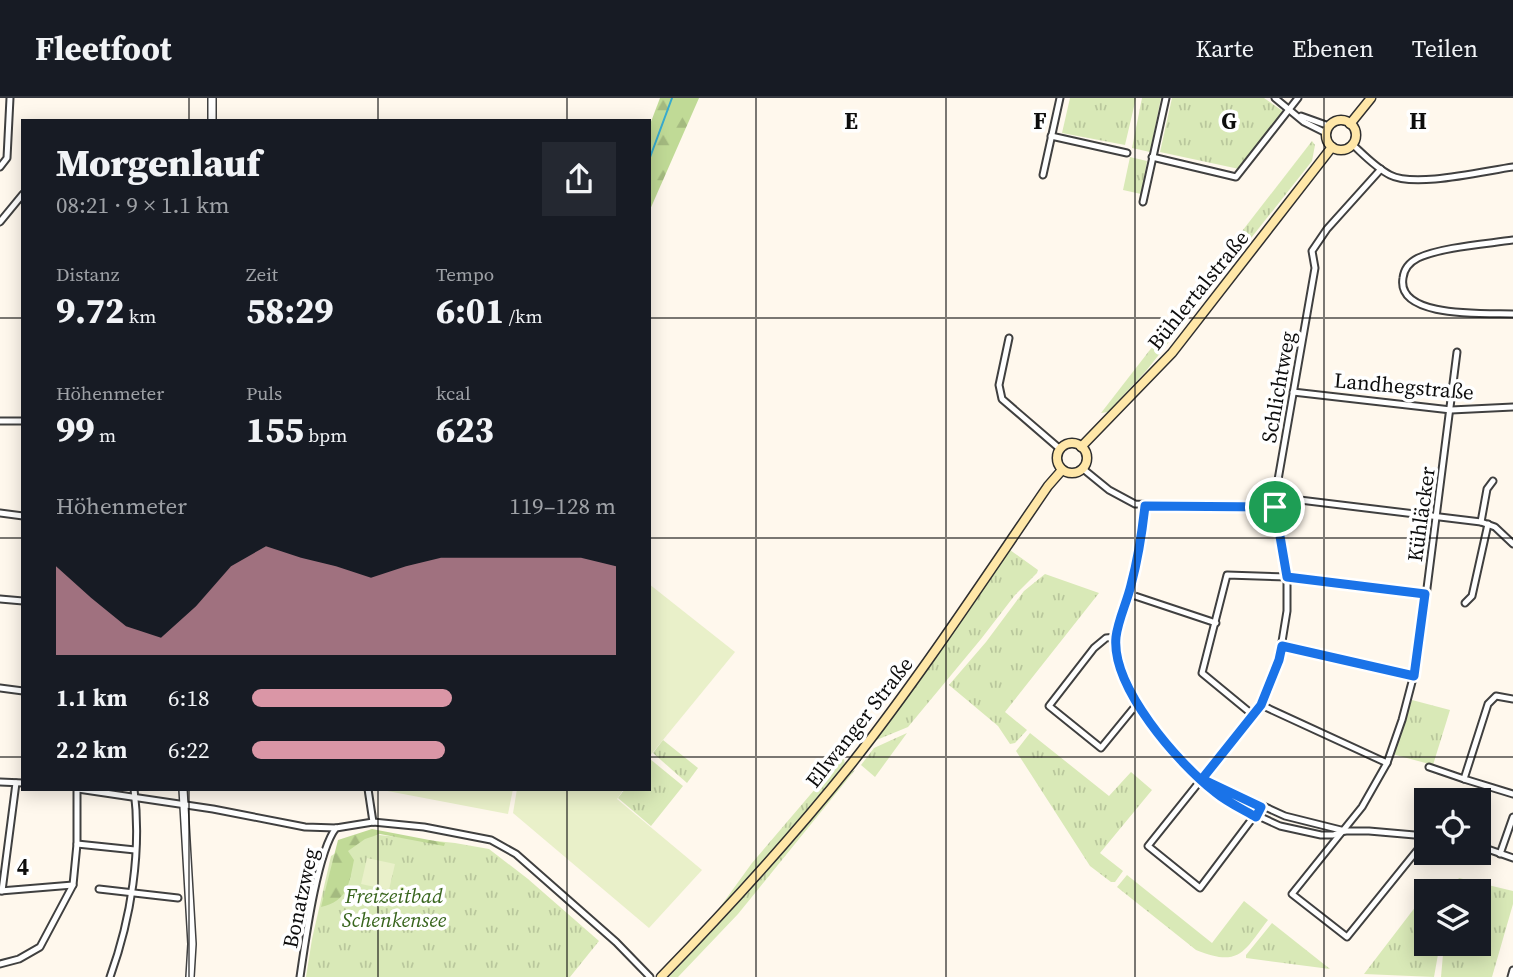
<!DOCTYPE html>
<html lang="de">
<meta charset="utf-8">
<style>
body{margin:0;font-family:"Source Serif 4",serif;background:#242831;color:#f1f3f6;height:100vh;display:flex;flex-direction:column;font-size:26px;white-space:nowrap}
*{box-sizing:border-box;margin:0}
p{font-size:23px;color:#9ea1a6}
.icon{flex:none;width:38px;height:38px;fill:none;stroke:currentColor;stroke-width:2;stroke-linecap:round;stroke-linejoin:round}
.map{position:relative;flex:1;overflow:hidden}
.side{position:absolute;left:21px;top:21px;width:630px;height:672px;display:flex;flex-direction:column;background:#171b24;border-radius:0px;box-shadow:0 4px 18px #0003}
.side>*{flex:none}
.controls{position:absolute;left:1414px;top:690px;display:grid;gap:14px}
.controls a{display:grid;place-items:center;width:77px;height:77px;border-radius:0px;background:#171b24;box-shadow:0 4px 18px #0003;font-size:35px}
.pin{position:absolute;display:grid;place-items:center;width:60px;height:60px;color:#fff;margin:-30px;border:4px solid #fff;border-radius:50%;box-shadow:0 2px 7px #0007}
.round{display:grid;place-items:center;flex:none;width:74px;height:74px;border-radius:0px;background:#242831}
.overview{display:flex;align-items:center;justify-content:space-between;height:119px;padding:0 35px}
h1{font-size:38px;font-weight:800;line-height:52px}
.metrics{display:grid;grid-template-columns:repeat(3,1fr);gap:10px;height:119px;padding:7px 35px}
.metrics div{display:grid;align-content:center}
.metrics b{font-size:35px;font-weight:800}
.metrics small{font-size:19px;font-weight:400}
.metrics p{font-size:19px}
.chart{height:196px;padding:14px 35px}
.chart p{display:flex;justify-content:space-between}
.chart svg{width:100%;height:126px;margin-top:7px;fill:#da96a6;opacity:.7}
ul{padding:0 35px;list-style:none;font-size:23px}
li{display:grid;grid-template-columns:112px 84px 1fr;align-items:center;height:52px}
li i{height:18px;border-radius:9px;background:#da96a6}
header{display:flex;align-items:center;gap:42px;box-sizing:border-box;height:98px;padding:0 35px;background:#171b24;border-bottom:2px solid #363941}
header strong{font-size:33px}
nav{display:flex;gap:38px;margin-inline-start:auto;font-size:24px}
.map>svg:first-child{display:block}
.grass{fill:url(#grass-tufts)}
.forest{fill:url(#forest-firs)}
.pitch{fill:#e9f0c9}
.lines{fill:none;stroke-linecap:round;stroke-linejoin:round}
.stream{stroke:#38abce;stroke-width:2}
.minor-casing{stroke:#404040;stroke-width:9}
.tertiary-casing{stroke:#404040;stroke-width:10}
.secondary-casing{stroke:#2f2f2f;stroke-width:11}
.minor{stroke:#fff;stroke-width:5}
.tertiary{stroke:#fff;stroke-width:7}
.secondary{stroke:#ffe7a8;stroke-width:8}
.route-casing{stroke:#fff;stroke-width:14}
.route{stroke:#1a73e8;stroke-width:9}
.grid{fill:none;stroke:#0d0d0d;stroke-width:2;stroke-opacity:0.55}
.labels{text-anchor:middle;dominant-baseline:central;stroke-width:7;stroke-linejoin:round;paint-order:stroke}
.street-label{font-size:21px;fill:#0d0d0d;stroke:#fff}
.park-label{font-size:21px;font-style:italic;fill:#38651d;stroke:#fff}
.grid-label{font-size:23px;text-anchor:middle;font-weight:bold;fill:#0d0d0d;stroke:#fff;stroke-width:7;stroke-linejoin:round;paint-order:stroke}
</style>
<header>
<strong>Fleetfoot</strong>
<nav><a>Karte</a><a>Ebenen</a><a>Teilen</a></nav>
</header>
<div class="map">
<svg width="1513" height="879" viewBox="0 0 1513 879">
<defs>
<pattern id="grass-tufts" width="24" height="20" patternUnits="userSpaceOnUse" patternTransform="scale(1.75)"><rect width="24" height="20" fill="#d9e9b7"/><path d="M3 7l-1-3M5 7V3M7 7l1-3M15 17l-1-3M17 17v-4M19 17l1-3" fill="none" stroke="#b9c79c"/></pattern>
<pattern id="forest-firs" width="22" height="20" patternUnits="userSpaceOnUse" patternTransform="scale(1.75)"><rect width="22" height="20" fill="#c0da96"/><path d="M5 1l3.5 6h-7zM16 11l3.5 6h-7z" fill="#a4ba80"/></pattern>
</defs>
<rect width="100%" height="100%" fill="#fff8ed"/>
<g class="grass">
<polygon points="1070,0 1136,0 1125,47 1062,35"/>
<polygon points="1142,0 1161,0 1150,54 1132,50"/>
<polygon points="1172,0 1264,0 1284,14 1239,71 1160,54"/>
<polygon points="1312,43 1315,47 1312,63 1146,273 1108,314 1101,315"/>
<polygon points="1130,59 1147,63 1141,96 1123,92"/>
<polygon points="1010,452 1038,472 1037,475 1015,497 981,541 908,629 874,643 963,521"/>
<polygon points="1045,476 1099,495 1005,614 1027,632 1015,645 1010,646 998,628 949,587 986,544 1024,493"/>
<polygon points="1412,602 1450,612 1433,667 1392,656"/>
<polygon points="907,635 875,679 861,667 874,650"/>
<polygon points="1030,635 1109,698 1131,674 1152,692 1100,755 1123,773 1115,784 1111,784 1090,768 1016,653"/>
<polygon points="663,642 698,670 687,685 653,655"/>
<polygon points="650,661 683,688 651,728 618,700 625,691 649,691"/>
<path d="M844,661L845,666C807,712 763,774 718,812L752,765L839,663Z"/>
<polygon points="855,672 738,816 678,879 669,879 764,777 847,676"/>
<polygon points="379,737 455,745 489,751 528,781 599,843 570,879 306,879 312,841 331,758 363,738"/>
<path d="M1127,777L1212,845L1244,803L1268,822C1244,853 1240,870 1196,852L1117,789Z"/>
<polygon points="1459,780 1513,793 1513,806 1492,879 1441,879 1444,845 1479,845 1479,793 1449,793"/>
<polygon points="1426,795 1426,845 1440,845 1434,879 1364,876"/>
<polygon points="1272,825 1330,871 1246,860 1246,857"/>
</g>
<g class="forest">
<polygon points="660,0 699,0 649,114 649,29"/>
<path d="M372,731L445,745L444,748L380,736L365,741L348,753L354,762C349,786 348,803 321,809L338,742Z"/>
</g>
<g class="pitch">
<polygon points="649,486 735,554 649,659"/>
<polygon points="377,691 513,691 508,716"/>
<polygon points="517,691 624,691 617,701 702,772 649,830 513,715"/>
<polygon points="367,760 395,766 389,792 361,786"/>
</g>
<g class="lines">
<polyline class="stream" points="649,62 672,0"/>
<g class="minor-casing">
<g id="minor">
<polyline points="1275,0 1304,24 1326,35"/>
<polyline points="1301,18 1329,28"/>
<polyline points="1051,38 1127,55"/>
<path d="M1352,46C1364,57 1376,70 1390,77C1415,90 1484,73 1513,69"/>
<polyline points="1152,59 1236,79 1298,0"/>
<polyline points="0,69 7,60 10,0"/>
<polyline points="1043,77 1060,0"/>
<polyline points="1143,104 1166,0"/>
<polyline points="0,124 23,96"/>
<path d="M1513,142C1486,146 1442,149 1418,160C1410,164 1404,171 1403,180C1396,221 1488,215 1513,216"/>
<polyline points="1009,240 999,287 1002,301 1060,351"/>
<polyline points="1293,294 1451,312 1513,309"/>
<polyline points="0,323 23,323"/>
<polyline points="1082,370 1109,392 1135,406 1275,409"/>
<polyline points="1275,399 1481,424 1495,429 1513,446"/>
<polyline points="1145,408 1137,464 1116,539 1118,557 1122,573 1137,606 1178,659 1212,692 1230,705 1280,728 1321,737 1333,737 1345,733 1369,733 1426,738"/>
<polyline points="0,415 23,418"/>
<polyline points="1481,424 1487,391 1493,383"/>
<polyline points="1129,496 1216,525"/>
<polyline points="0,501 23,503"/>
<polyline points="1465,505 1472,498 1488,426"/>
<polyline points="1116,539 1106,540 1094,550 1049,608 1101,650 1137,606"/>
<polyline points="1282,548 1414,578"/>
<polyline points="0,590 23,593"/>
<polyline points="1513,601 1496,598 1488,606 1464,681 1513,696"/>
<polyline points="1261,607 1387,665"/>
<polyline points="1253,617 1202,575 1227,477 1287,479 1425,496"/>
<polyline points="1429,669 1464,681"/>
<polyline points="1204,681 1285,718 1345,733"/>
<polyline points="0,684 23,685"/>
<polyline points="78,691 213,711 305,729 336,730 373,724 424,729 491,742 516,756 616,844 650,879"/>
<polyline points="368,691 373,724"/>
<polyline points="1261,709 1200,790 1148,748 1261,607 1279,562 1287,513 1287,479 1275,399 1315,170 1312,153 1327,131 1381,71"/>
<polyline points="1425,738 1419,750 1347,839 1292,796 1362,709 1387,665 1402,622 1418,561 1457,254"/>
<polyline points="77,746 135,752"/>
<polyline points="1479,748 1513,760"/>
<polyline points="1500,756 1513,719"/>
<polyline points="99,791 178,800"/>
<polyline points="0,793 73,787"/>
<polyline points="2,793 16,685"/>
<polyline points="0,866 19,861 40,849 73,787 77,746 77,691"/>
<path d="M110,879C131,821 142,753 134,691"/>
<path d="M300,879C305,845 317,754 336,730"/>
<polyline points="1511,879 1513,872"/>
</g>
</g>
<g class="tertiary-casing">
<g id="tertiary">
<polyline points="212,0 212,23"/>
<polyline points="183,691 192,846 190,879"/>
</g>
</g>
<g class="secondary-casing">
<g id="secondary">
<circle cx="1341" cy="37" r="15"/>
<polyline points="1350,26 1371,0"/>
<circle cx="1072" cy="360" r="15"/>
<polyline points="1081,349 1172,255 1332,49"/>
<path d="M661,879C728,810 792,740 852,665C922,576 984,481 1048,388L1062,372"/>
</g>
</g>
<use href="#minor" class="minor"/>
<use href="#tertiary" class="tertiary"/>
<use href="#secondary" class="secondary"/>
</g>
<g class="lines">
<g class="route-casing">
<path id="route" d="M1275,409L1145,408C1142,435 1138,461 1131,487C1127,504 1118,522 1116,539C1111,589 1178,665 1215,694C1227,704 1242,711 1256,719L1261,709L1202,681L1261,607L1279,562L1282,548L1414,578L1425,496L1287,479L1275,409"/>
</g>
<use href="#route" class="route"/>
</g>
<path class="grid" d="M189,0V23M378,0V23M567,0V23M756,0V879M946,0V879M1135,0V879M1324,0V879M0,220H23M649,220H1513M0,440H23M649,440H1513M0,659H23M649,659H1513M189,691V879M378,691V879M567,691V879"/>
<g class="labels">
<g class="street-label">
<text transform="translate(1198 192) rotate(-51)">Bühlertalstraße</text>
<text transform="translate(1404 288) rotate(5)">Landhegstraße</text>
<text transform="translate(1278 289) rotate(-80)">Schlichtweg</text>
<text transform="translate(1421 416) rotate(-82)">Kühläcker</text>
<text transform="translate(859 624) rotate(-52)">Ellwanger Straße</text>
<text transform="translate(300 800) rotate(-78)">Bonatzweg</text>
</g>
<g class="park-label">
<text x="394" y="797">Freizeitbad<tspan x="394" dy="24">Schenkensee</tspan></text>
</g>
</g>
<g class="grid-label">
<text x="851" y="31">E</text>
<text x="1040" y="31">F</text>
<text x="1229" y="31">G</text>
<text x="1418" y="31">H</text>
<text x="23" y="777">4</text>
</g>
</svg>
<div class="controls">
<a><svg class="icon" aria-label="locate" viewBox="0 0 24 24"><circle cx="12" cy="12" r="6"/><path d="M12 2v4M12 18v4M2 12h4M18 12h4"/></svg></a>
<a><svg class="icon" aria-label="layers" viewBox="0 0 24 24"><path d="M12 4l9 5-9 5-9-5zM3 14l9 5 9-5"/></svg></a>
</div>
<div class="pin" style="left:1275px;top:409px;background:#1e9e55"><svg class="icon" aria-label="arrive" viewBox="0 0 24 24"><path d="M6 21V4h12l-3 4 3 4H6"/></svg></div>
<section class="side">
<div class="overview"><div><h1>Morgenlauf</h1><p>08:21 · 9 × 1.1 km</p></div><a class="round"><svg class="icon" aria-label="share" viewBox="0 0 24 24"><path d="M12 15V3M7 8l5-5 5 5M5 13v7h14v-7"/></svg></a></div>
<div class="metrics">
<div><p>Distanz</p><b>9.72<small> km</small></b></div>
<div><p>Zeit</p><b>58:29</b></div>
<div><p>Tempo</p><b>6:01<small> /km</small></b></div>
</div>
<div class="metrics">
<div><p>Höhenmeter</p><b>99<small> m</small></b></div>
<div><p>Puls</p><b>155<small> bpm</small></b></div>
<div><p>kcal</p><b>623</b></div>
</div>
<div class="chart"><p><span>Höhenmeter</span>119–128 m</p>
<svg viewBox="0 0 160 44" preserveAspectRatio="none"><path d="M0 44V13L10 24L20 34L30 38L40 27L50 13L60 6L70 10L80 13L90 17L100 13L110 10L120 10L130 10L140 10L150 10L160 13V44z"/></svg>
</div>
<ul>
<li><b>1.1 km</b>6:18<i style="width:55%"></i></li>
<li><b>2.2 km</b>6:22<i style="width:53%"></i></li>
</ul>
</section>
</div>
